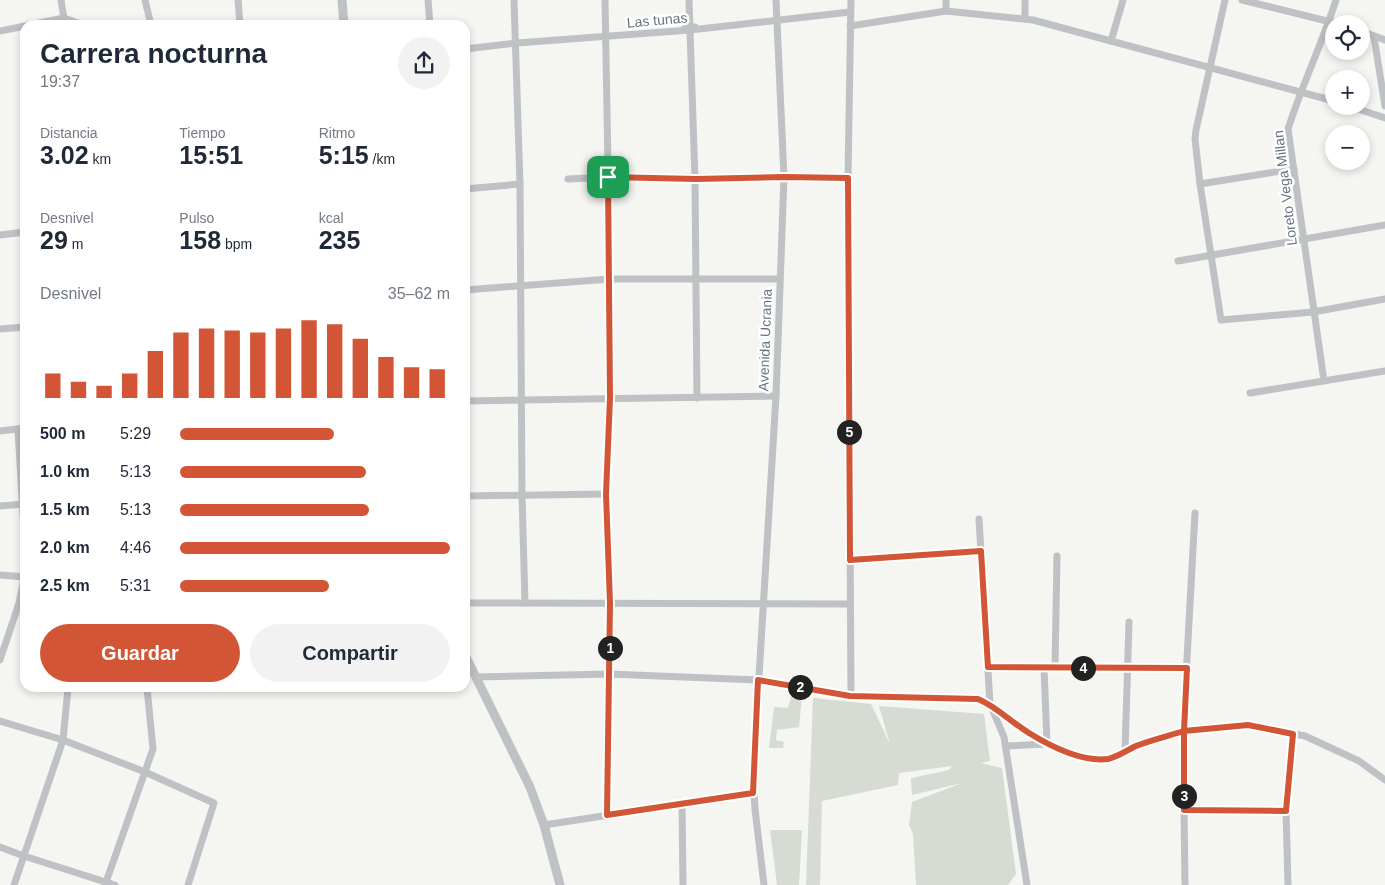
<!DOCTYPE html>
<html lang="es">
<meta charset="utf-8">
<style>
body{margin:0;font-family:Helvetica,sans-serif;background:#f2f2f3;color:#1f2937;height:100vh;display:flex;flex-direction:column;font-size:19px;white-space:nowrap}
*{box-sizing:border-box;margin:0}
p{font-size:16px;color:#747a83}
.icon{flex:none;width:28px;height:28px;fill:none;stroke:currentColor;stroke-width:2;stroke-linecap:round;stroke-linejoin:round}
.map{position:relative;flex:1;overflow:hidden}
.panel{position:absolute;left:20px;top:20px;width:450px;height:672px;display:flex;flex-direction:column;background:#fff;border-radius:15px;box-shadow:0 2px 8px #0003}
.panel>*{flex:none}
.controls{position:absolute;left:1325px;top:15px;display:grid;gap:10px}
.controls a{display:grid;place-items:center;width:45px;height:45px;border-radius:50%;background:#fff;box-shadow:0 2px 8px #0003;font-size:25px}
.pin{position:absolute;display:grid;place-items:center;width:42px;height:42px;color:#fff;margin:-21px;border-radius:10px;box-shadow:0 2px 8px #0006}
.km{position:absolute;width:25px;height:25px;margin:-12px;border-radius:50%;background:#222;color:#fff;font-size:14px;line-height:25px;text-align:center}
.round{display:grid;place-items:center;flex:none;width:52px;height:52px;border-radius:26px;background:#f2f2f3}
.headline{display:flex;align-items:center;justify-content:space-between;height:85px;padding:0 20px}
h1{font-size:28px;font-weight:600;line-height:38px}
.figures{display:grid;grid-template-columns:repeat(3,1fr);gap:8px;height:85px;padding:5px 20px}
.figures div{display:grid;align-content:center}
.figures b{font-size:25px;font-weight:600}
.figures small{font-size:14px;font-weight:400}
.figures p{font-size:14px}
.chart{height:140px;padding:10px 20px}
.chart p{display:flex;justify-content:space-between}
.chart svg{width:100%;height:90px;margin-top:5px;stroke:#d25535;stroke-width:6}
.primary-button{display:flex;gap:10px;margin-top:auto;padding:10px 20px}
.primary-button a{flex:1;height:58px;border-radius:30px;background:#d25535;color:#fff;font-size:20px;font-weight:600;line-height:58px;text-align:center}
.primary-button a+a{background:#f2f2f3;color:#1f2937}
ul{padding:0 20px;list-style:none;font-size:16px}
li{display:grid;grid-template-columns:80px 60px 1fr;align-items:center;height:38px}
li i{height:12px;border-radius:6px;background:#d25535}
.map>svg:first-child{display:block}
.green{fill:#d6dbd3}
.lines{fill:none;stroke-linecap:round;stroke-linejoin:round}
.minor{stroke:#bec2c5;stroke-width:7}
.tertiary{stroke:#bec2c5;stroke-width:9}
.minor-bridge{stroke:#bec2c5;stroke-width:7}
.route-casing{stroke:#fff;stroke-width:10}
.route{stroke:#d25535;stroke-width:6}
.labels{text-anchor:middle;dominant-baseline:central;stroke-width:5;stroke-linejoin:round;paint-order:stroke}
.street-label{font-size:14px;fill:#677580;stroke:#fff}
</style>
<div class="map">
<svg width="1385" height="885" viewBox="0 0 1385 885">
<rect width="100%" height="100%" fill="#f5f5f2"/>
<g class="green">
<polygon points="792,694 802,695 799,727 777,730 776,740 784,742 783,748 769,748 774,707 788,708"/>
<polygon points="813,698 871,704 890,744 879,706 984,714 990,761 981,763 1002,768 1016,874 1008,885 916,885 913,834 909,825 912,802 962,783 912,795 911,778 949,770 952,766 899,773 898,785 822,801 820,885 806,885"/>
<polygon points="770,830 802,830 799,885 777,885"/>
</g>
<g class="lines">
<g class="minor">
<polyline points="61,0 65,25"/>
<polyline points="145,0 151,25"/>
<polyline points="238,0 240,25"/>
<polyline points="428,0 430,25"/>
<polyline points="514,0 520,184 522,495 525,603"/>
<polyline points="605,0 610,279 610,398 606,494 611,603 607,815"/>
<polyline points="689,0 695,179 697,398"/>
<polyline points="946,0 946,11"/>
<polyline points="1025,0 1025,19"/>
<polyline points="1225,0 1196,130 1195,139 1200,184 1221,320 1313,312 1385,299"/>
<polyline points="1242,0 1339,24"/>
<polyline points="29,25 64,18 83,25"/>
<polyline points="850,26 946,11 1033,20 1334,101"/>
<polyline points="0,31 25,26"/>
<polyline points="1361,31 1385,40"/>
<polyline points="1374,37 1385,106"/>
<polyline points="1111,41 1123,0"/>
<polyline points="465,49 517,43 690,30 850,12"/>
<polyline points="1349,106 1385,118"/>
<polyline points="568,179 608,177 695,179 784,177 848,178"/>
<polyline points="1200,184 1294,169"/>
<polyline points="465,189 520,184"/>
<polyline points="0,235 25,232"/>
<polyline points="1178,261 1385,225"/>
<polyline points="465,290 610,279 779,279"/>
<polyline points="0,329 25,327"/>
<path d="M1324,381L1288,129C1302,85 1322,44 1336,0"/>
<polyline points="1250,393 1385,371"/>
<polyline points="465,401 776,396"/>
<polyline points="18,429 25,548"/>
<polyline points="0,431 25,428"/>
<polyline points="465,496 606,494"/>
<polyline points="0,506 25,504"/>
<polyline points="979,519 990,704 1004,737 1027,885"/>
<polyline points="850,560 981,551"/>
<polyline points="0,575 25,577"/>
<polyline points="465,603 850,604"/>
<polyline points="0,660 19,603 25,575"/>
<polyline points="988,667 1187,668"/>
<polyline points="1055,668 1057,556"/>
<polyline points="475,677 609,674 758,680 851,696 978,699 990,704 1015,724 1047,744 1069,753 1094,759 1108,759 1117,756 1136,746 1190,729 1248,725 1305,736 1359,761 1385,780"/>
<polyline points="851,696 848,178 851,0"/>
<polyline points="0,721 63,740 145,772 214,803 188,885"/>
<polyline points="1006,746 1047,744 1044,667"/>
<polyline points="1125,752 1129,622"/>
<polyline points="682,803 683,885"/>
<polyline points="1184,810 1286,811"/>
<polyline points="544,825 753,793"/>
<polyline points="0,847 24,856 115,885"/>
<polyline points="14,885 63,740 68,688"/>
<polyline points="105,885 153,749 147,688"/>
<polyline points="764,885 755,809 753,775 776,396 784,177 776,0"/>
<polyline points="1185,885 1183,731 1195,513"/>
<polyline points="1288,885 1286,811 1293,734"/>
</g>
<g class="tertiary">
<polyline points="342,0 344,25"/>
<polyline points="465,655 530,787 544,825 560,885"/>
</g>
<polyline class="minor-bridge" points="685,28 695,27"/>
</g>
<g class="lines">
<g class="route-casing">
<path id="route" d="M608,177L610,398L606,494L610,603L607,815L753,793L758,680L850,696L978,699C997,707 1011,722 1029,733C1050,746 1082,762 1108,759C1118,757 1127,750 1136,746C1151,740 1168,736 1184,731V810L1286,811L1293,734L1248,725L1184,731L1187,668L988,667L981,551L850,560L848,178L784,177L696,179L608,177"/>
</g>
<use href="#route" class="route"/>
</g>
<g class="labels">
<g class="street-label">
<text transform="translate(657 20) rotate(-5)">Las tunas</text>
<text transform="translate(1285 188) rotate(-97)">Loreto Vega Millan</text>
<text transform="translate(765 340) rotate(-88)">Avenida Ucrania</text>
</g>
</g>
</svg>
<div class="controls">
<a><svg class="icon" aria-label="locate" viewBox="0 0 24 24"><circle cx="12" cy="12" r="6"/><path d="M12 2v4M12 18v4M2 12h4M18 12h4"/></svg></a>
<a>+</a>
<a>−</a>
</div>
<div class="pin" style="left:608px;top:177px;background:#1e9e55"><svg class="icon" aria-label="arrive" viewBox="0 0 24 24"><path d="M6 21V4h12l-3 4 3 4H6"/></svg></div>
<b class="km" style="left:610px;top:648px">1</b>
<b class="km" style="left:800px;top:687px">2</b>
<b class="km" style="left:1184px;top:796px">3</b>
<b class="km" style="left:1083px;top:668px">4</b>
<b class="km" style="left:849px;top:432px">5</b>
<section class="panel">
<div class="headline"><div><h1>Carrera nocturna</h1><p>19:37</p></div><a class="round"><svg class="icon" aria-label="share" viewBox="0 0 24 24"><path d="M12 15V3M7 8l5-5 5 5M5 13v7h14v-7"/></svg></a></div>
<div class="figures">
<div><p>Distancia</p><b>3.02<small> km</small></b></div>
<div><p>Tiempo</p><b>15:51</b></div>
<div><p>Ritmo</p><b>5:15<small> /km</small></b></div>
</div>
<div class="figures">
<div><p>Desnivel</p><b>29<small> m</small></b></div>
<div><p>Pulso</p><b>158<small> bpm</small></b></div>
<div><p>kcal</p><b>235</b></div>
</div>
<div class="chart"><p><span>Desnivel</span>35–62 m</p>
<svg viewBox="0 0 160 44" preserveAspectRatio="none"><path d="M5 44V32M15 44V36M25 44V38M35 44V32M45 44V21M55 44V12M65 44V10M75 44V11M85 44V12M95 44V10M105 44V6M115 44V8M125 44V15M135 44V24M145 44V29M155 44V30"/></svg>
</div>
<ul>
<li><b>500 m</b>5:29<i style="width:57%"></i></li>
<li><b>1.0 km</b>5:13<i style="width:69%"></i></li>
<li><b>1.5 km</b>5:13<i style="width:70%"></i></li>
<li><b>2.0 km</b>4:46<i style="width:100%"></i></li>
<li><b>2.5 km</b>5:31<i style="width:55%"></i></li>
</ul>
<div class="primary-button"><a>Guardar</a><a>Compartir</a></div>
</section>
</div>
